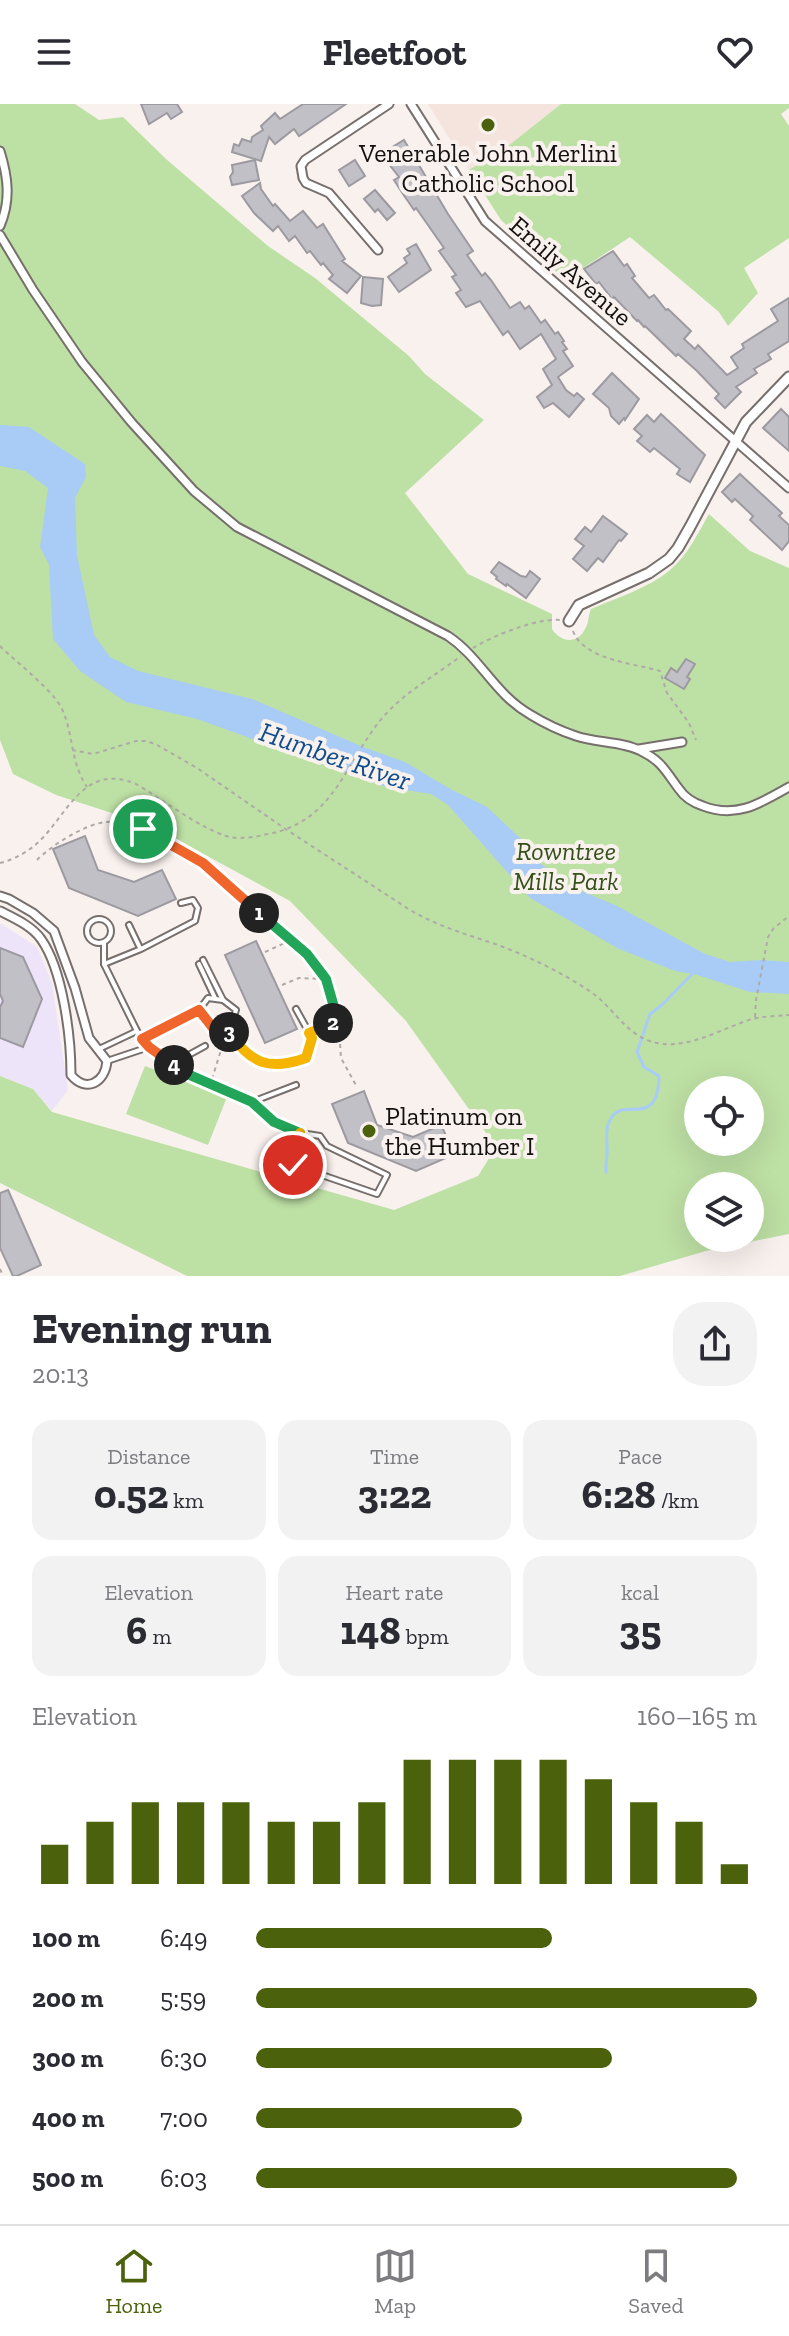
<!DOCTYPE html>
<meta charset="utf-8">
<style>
body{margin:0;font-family:"Zilla Slab",serif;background:#f2f2f3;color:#2b2b33;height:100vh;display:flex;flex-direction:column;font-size:30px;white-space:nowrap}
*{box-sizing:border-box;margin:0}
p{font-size:26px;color:#7c7c81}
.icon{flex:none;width:44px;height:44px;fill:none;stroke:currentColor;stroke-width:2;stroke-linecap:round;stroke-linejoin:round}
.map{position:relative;height:1172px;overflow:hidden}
.side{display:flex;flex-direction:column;background:#fff;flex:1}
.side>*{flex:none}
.fabs{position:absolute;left:684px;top:972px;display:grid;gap:16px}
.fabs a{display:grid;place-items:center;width:80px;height:80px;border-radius:50%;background:#fff;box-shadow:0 8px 32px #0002;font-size:40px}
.pin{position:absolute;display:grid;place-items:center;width:68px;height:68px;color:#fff;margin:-34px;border:4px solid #fff;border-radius:50%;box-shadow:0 2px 8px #0007}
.km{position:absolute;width:40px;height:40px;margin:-20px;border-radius:50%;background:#222;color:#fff;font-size:22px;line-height:40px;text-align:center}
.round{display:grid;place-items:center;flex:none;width:84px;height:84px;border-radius:32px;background:#f2f2f3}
.overview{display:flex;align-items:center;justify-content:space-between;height:136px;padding:0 32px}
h1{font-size:44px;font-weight:800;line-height:60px}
.metrics{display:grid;grid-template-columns:repeat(3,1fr);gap:12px;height:136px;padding:8px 32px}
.metrics div{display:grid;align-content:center;border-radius:20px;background:#f2f2f3;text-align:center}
.metrics b{font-size:40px;font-weight:800}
.metrics small{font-size:22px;font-weight:400}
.metrics p{font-size:22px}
.chart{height:224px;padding:16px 32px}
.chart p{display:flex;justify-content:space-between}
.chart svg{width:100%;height:144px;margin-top:8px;stroke:#4b610c;stroke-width:6}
ul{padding:0 32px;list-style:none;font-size:26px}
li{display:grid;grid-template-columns:128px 96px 1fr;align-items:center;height:60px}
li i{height:20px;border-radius:10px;background:#4b610c}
header{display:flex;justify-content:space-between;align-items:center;height:104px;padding:0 32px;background:#fff;font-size:36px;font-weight:800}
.tab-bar{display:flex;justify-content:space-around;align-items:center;height:112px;border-top:2px solid #e1e1e2;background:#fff;font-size:22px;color:#7c7c81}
.tab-bar a{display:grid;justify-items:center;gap:4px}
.tab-bar .selected{color:#4b610c}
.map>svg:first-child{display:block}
.commercial{fill:#eee4f9}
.built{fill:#f4e4dd}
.green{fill:#bde0a4;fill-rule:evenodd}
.water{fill:#a8ccf6}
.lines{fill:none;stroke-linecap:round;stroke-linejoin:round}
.stream{stroke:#a8ccf6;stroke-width:3}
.building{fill:#c2c0c7;stroke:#9c9aa0;stroke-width:2}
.service-casing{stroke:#766f6c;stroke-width:8}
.minor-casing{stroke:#766f6c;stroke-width:11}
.tertiary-casing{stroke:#766f6c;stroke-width:13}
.path{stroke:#b0aaa7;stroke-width:2;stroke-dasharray:4 4;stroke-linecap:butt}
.service{stroke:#fff;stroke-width:4}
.minor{stroke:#fff;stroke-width:7}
.tertiary{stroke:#fff;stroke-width:9}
.split-1-casing{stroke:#fff;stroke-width:16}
.split-2-casing{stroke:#fff;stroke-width:16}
.split-3-casing{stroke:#fff;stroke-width:16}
.split-4-casing{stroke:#fff;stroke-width:16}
.split-5-casing{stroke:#fff;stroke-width:16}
.split-6-casing{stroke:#fff;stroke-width:16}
.split-1{stroke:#f0652b;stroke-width:10}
.split-2{stroke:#22a559;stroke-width:10}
.split-3{stroke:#f5b400;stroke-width:10}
.split-4{stroke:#f0652b;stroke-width:10}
.split-5{stroke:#22a559;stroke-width:10}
.split-6{stroke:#f5b400;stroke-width:10}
.poi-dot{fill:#4b610c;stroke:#f9f1ee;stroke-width:3}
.labels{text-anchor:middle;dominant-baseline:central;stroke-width:8;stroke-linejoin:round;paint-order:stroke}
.poi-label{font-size:26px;fill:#13100f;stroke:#f9f1ee}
.street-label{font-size:26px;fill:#13100f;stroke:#f9f1ee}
.park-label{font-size:26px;font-style:italic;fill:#335119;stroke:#f9f1ee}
.water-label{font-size:28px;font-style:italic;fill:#0f4d8c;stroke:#f9f1ee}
</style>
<header><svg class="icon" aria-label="menu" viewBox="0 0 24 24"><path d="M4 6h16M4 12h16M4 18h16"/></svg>Fleetfoot<svg class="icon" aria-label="heart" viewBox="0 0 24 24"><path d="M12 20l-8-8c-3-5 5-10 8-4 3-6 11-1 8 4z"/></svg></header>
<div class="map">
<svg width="789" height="1172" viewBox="0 0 789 1172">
<rect width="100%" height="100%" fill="#f9f1ee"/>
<polygon class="commercial" points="0,819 37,843 52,879 68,986 52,1007 33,985 0,972"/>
<polygon class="built" points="428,0 561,0 508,42 469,66"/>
<g class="green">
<path d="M0,0H75L99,16L123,13L166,55L268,142L315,174L409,252L425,270L484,316L405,389L468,470L552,510V525C560,538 577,541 585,525C589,519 588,512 591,505C616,494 649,484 670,466C688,451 698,429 709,410L750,447L789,464V1130L706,1147L620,1172H187L0,1079V972L33,985L52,1008L394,1106L478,1072L496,1043L406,917L290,797L152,722L56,691L13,670L0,636ZM698,986H750V1038H698ZM698,1082H750V1134H698Z"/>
<polygon points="561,0 789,0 789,4 781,10 789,22 789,134 744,164 758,189 728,222 719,208 630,133 565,176 501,116 469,66 508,42"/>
<polygon points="145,962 227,993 208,1041 126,1010"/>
</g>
<polygon class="water" points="0,321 29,323 85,360 86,373 75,394 77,451 94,531 110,553 138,567 252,595 363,643 405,658 452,686 487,703 523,737 540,759 565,780 617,802 705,850 730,858 761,856 789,858 789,890 750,888 694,870 675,867 619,845 530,794 448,701 431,690 386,683 197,615 126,598 80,567 53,535 49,461 40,443 48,384 25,367 0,362"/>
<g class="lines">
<path class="stream" d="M606,1068C605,1060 608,1051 607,1043C607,1034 605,1023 611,1014C624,992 658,1026 659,972L644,963L637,948L650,910L662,901L694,868"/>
</g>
<g class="building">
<polygon points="141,0 177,0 182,8 171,15 167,9 149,20"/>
<polygon points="303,0 346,0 299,32 294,25 275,40 269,33 261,57 232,48 234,40 239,42 242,35 251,38 252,33 263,26 261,22 275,9 280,15"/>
<polygon points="404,36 448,110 473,147 467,151 482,172 485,169 491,176 510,204 520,198 525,205 529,202 541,219 545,216 555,230 558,228 564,237 562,238 567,245 563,247 573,262 558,273 566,286 574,292 577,289 584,295 569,313 553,299 544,304 537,293 552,281 543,265 556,255 541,230 520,245 508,227 503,231 480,197 466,203 456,189 461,186 452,173 456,171 439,147 444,144 416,104 414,106 403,90 394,76 399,73 381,50"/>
<polygon points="255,56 259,76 232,81 230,73 233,68 232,61"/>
<polygon points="355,56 365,72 349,82 339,66"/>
<polygon points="260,79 261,85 273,102 275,100 290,117 303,107 317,124 323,120 345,155 342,157 361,172 347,189 329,175 333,171 323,159 321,161 310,147 307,149 295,132 289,137 278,122 273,127 254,109 242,92"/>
<polygon points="375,86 395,109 387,116 378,105 375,108 364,95"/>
<polygon points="416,140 431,166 399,188 388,173 407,159 404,154 410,150 407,145"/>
<polygon points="613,147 624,162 627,160 635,172 632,174 649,194 654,191 666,206 668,205 691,227 684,235 695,245 698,241 727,271 738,264 731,253 744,244 742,240 778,217 771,205 789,194 789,237 768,250 771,255 754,265 757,269 736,283 741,288 725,304 715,294 719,290 697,267 678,250 676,252 645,222 644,223 638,216 637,217 614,193 612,195 599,178 596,180 584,165"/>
<polygon points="363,173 383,175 381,201 372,202 361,199"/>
<polygon points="612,269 639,295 625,316 624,314 619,320 611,312 609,304 593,290"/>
<polygon points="781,305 789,313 789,347 763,324"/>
<polygon points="661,310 705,351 690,378 677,370 680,365 654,344 650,348 637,337 642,332 634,325 647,311 654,318"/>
<polygon points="740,370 782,409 779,412 789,421 789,437 782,446 750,416 753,412 735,395 732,398 722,388"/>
<polygon points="603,412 627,430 621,437 619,436 603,458 598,454 587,467 573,455 584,442 575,435 585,423 591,428"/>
<polygon points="499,458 521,472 526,473 530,467 540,475 526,494 507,480 506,482 496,475 497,473 491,468"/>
<polygon points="686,555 695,560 687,573 690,575 684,585 665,574 671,564 677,568"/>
<polygon points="85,732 98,766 134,778 162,766 176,795 138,812 69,784 53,745"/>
<polygon points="256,837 297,925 265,939 225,851"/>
<polygon points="0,844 23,853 42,895 23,943 0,934 0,903 3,897 0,890"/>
<polygon points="364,987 377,1021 413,1033 441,1021 455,1050 416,1067 348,1039 332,1000"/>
<polygon points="8,1086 41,1161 17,1172 13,1172 0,1144 0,1089"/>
</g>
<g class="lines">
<g class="service-casing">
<g id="service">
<circle cx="99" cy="827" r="12"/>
<polyline points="129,821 140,844"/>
<polyline points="104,839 104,860 137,927 149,943 192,972 252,998 274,1018 301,1029 293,1061 377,1090 387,1071 327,1042 320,1032 301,1029"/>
<polyline points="203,856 223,896"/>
<polyline points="104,860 141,845 195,817 198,804 193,796 181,799"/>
<polyline points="199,860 215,894"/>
<polyline points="199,906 213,924 229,927"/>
<polyline points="309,929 338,917"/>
<path d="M142,935L199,906L208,894L223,896L236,906L229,927C251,960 268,967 306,954L312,934L296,905"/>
<polyline points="99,945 137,927"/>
<polyline points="107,957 149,943"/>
<polyline points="172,960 205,942"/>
<polyline points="252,998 296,981"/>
</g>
</g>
<g class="minor-casing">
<g id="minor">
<polyline points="411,0 485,117 789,384"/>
<path d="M0,47C8,73 11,96 0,122"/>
<path d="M0,131L33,186L82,258L132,319L194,387L237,423L448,532C481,554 494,590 531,611C544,619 561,627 576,632C596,639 622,637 641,647C662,657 666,668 679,685C685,694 694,699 703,702C736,715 761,699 789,683"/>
<polyline points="378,146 329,89 306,79 303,74 301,62 305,56 389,0"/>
<polyline points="639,645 682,638"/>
<path d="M0,792L9,795L33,809L54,827L75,884L89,934L107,957C105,979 86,989 71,971C71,933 63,866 41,835C32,822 14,814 0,807"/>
</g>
</g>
<g class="tertiary-casing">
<polyline id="tertiary" points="569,517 579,501 649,469 669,455 678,444 690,423 746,318 789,273"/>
</g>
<g class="path">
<path d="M573,527C584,556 633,559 660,567L667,589L689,619L696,636"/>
<path d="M0,542C17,559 52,585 62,605C74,631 70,658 87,683"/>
<path d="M473,544C494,531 537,514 561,516"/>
<path d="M72,646L93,650L136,637H147L157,641L197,664L287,726L407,804C436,822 466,830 498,841C530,853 563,869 591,888C617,906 628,937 664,940C692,943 726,923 752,915C764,912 777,912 789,911"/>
<path d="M37,756C52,741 85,720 106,718C157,712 234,786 270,818C289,835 314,852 326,875C331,885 333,899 336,910"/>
<path d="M0,759C12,756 24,750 34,742C67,715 81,657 136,680C162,695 198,723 226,732C239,736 255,733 268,730C336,717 344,658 384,612C405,588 436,571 461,552"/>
<polyline points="265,848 289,837"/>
<polyline points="282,881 299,874 323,875"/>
<polyline points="755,913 756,896 768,833 773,825 789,812"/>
<polyline points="339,924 341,954 357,983"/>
<polyline points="212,975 221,946"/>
<polyline points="0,1165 3,1172"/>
</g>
<use href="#service" class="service"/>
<use href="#minor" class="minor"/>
<use href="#tertiary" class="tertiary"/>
</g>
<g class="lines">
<g class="split-1-casing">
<polyline id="split-1" points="143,725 203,759 259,809"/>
</g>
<g class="split-2-casing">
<polyline id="split-2" points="259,809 307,850 326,875 338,917 333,919"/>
</g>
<g class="split-3-casing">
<path id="split-3" d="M229,928C251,960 269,967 306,954L312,934L309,929L333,919"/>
</g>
<g class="split-4-casing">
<polyline id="split-4" points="174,961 149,943 142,935 199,906 213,924 229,928"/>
</g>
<g class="split-5-casing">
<polyline id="split-5" points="174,961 192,972 252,998 274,1018 300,1029"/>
</g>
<g class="split-6-casing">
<polyline id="split-6" points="293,1061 300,1029"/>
</g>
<use href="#split-1" class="split-1"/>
<use href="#split-2" class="split-2"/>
<use href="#split-3" class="split-3"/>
<use href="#split-4" class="split-4"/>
<use href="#split-5" class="split-5"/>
<use href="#split-6" class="split-6"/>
</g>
<g class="poi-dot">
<circle cx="488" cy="21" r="8"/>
<circle cx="369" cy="1027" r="8"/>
</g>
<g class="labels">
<g class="poi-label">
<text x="488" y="49">Venerable John Merlini<tspan x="488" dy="30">Catholic School</tspan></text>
<text x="385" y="1012" text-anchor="start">Platinum on<tspan x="385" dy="30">the Humber I</tspan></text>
</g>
<g class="street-label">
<text transform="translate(571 167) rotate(41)">Emily Avenue</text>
</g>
<g class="park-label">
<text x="566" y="747">Rowntree<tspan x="566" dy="30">Mills Park</tspan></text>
</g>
<g class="water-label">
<text transform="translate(335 652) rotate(19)">Humber River</text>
</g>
</g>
</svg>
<div class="fabs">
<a><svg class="icon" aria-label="locate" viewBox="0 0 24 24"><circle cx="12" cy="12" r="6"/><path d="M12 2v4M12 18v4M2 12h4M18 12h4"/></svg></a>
<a><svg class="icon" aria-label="layers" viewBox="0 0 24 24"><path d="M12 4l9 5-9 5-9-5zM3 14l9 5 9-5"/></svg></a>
</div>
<div class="pin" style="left:143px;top:725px;background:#1e9e55"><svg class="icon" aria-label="arrive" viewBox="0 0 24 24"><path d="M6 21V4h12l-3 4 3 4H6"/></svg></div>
<div class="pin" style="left:293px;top:1061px;background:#d93025"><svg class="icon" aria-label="check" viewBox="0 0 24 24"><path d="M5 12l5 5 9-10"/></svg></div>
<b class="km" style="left:259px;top:809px">1</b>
<b class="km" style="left:333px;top:919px">2</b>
<b class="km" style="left:229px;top:928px">3</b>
<b class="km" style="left:174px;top:961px">4</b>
</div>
<section class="side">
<div class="overview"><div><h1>Evening run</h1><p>20:13</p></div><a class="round"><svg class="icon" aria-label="share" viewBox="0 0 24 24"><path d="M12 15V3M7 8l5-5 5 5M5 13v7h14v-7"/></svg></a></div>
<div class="metrics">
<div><p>Distance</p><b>0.52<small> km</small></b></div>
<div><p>Time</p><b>3:22</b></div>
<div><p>Pace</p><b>6:28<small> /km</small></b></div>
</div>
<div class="metrics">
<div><p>Elevation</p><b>6<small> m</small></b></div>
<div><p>Heart rate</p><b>148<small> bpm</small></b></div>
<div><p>kcal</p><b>35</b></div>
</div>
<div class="chart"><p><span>Elevation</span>160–165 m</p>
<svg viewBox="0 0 160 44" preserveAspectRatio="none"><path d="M5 44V32M15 44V25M25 44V19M35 44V19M45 44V19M55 44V25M65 44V25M75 44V19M85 44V6M95 44V6M105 44V6M115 44V6M125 44V12M135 44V19M145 44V25M155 44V38"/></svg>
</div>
<ul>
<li><b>100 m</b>6:49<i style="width:59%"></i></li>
<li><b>200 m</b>5:59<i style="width:100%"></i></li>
<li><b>300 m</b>6:30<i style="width:71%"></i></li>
<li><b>400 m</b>7:00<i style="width:53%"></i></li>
<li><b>500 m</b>6:03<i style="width:96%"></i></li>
</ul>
</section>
<nav class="tab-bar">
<a class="selected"><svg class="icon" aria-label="home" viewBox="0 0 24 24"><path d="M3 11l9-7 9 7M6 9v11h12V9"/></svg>Home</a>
<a><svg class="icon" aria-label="map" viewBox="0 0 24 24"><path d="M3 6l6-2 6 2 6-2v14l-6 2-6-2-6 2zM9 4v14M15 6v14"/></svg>Map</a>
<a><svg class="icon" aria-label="saved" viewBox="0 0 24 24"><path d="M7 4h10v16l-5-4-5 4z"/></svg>Saved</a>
</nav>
